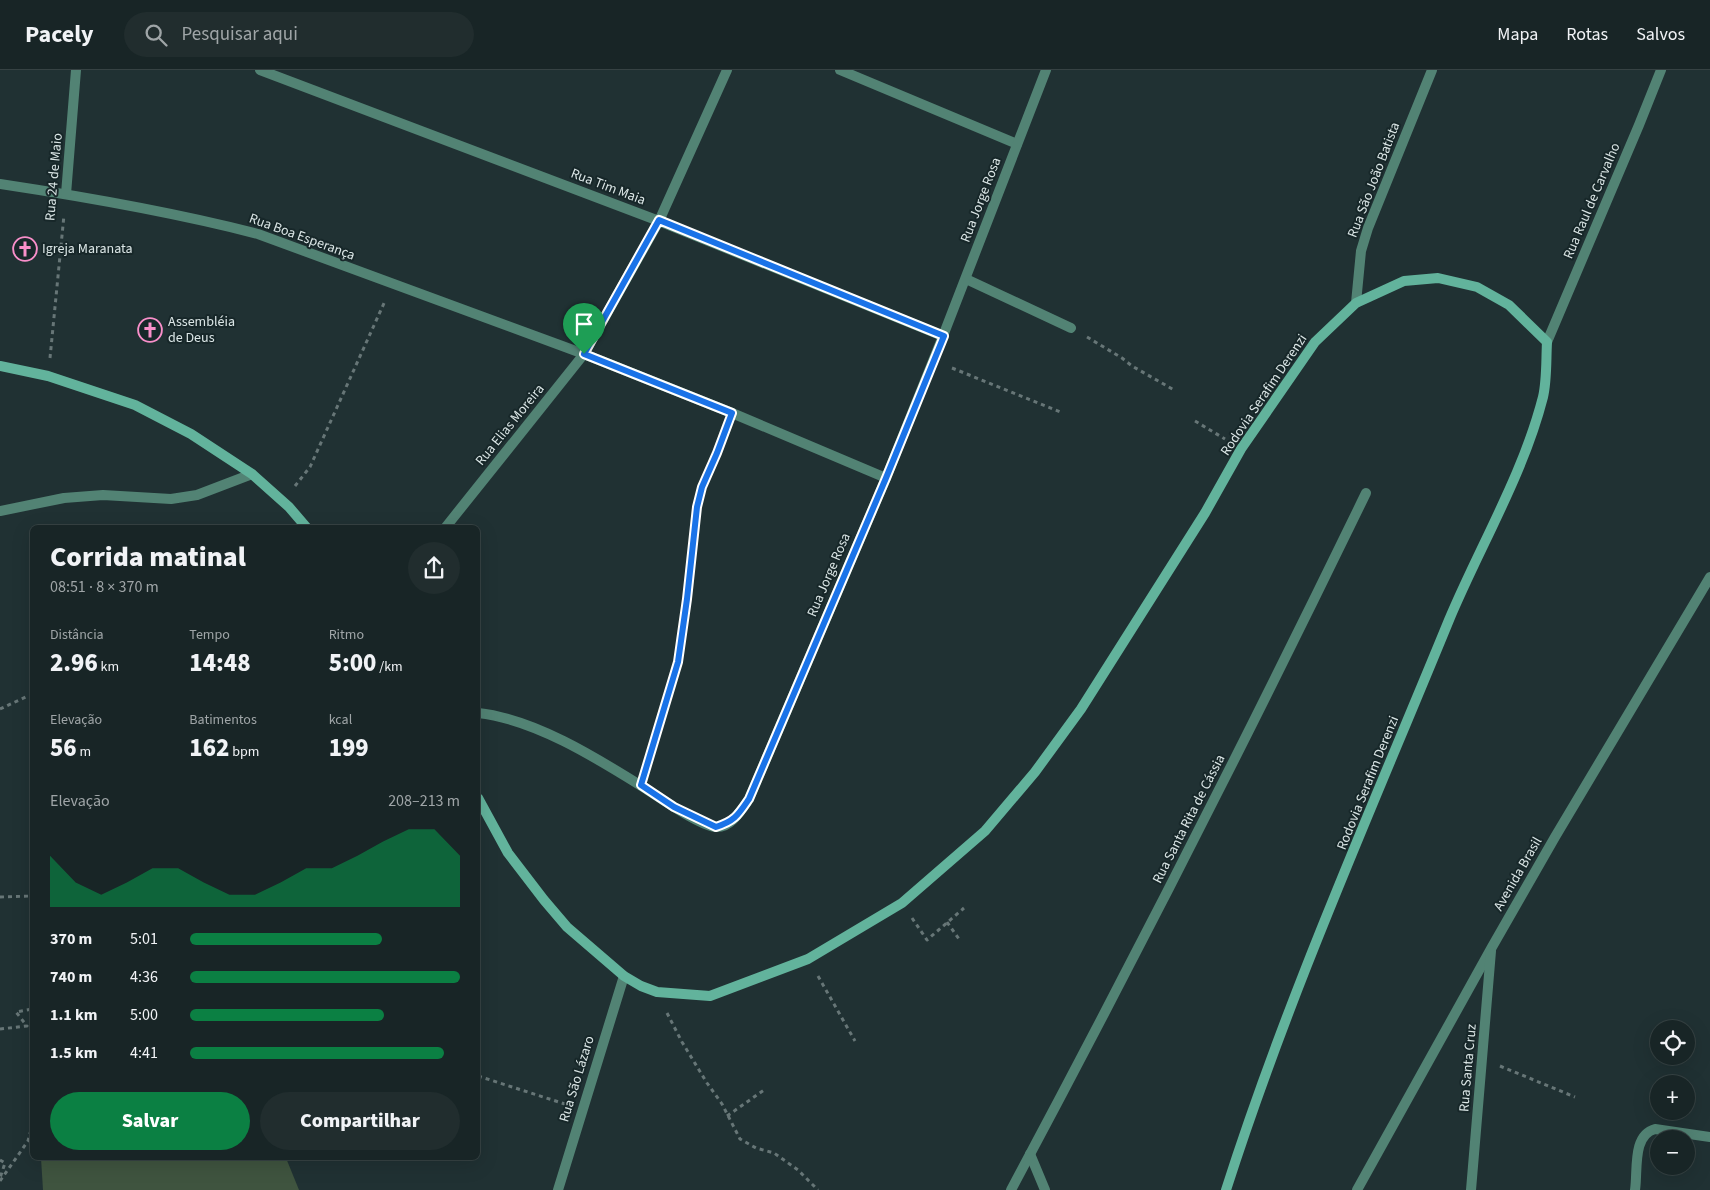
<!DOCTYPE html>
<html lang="pt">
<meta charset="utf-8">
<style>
body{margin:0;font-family:"Source Sans 3",sans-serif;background:#212d2e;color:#f1f3f6;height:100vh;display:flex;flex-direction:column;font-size:19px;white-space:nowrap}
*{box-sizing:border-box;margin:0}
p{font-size:16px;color:#9fa5a7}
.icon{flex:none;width:28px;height:28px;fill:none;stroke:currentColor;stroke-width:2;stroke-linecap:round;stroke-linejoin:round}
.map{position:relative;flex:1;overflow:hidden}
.sheet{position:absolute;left:30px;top:455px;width:450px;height:635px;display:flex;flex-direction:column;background:#182526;border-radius:8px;box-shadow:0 5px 20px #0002,0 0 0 1px #364243}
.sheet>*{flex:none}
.fabs{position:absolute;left:1650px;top:950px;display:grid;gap:10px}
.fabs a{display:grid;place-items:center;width:45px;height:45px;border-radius:50%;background:#182526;box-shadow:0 5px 20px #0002,0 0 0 1px #364243;font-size:25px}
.pin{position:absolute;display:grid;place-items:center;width:42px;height:42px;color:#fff;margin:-51px -21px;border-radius:50% 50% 50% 0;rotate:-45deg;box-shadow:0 0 5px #0007}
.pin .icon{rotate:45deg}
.round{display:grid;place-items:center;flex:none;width:52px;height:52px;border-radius:26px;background:#212d2e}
.head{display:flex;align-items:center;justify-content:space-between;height:85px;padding:0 20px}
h1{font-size:28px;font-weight:800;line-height:38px}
.figures{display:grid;grid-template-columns:repeat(3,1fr);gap:8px;height:85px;padding:5px 20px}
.figures div{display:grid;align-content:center}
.figures b{font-size:25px;font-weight:800}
.figures small{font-size:14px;font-weight:400}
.figures p{font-size:14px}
.chart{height:140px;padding:10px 20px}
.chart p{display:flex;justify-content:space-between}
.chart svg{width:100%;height:90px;margin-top:5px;fill:#0b8043;opacity:.7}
.cta{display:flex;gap:10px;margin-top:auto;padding:10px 20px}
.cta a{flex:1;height:58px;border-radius:30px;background:#0b8043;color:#fff;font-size:20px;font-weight:800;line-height:58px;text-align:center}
.cta a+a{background:#212d2e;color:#f1f3f6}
ul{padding:0 20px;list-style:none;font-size:16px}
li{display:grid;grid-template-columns:80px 60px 1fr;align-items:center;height:38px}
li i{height:12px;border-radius:6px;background:#0b8043}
header{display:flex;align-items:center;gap:30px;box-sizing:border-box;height:70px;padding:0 25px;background:#182526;border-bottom:1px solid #364243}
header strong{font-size:24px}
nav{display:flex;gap:28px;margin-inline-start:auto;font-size:18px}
.search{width:350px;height:45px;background:#212d2e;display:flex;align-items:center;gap:12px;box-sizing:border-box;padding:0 18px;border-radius:28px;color:#9fa5a7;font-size:19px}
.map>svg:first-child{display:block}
.green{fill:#3f543f}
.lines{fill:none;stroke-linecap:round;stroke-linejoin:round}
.path{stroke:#677677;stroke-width:3;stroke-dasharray:4 4;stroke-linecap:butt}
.lane{stroke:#528374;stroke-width:10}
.street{stroke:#528374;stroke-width:10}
.secondary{stroke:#62b39c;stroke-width:10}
.route-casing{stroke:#fff;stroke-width:10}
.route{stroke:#1a73e8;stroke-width:6}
.labels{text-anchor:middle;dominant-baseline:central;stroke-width:4;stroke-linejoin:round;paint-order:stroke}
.street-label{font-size:14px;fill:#dbe6e6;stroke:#172729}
.poi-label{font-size:14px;fill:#dbe6e6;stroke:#172729;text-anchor:start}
</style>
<header>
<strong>Pacely</strong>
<div class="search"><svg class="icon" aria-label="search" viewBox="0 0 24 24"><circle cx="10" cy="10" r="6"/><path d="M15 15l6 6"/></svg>Pesquisar aqui</div>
<nav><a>Mapa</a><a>Rotas</a><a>Salvos</a></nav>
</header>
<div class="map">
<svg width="1710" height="1120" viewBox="0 0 1710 1120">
<rect width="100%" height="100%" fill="#203133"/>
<polygon class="green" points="41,1088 286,1088 299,1120 43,1120"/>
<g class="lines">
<g class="path">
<polyline points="1087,267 1122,288 1132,296 1174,320"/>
<polyline points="50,288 64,145"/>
<polyline points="952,298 1063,343"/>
<polyline points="1195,351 1225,369"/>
<polyline points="295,416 310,397 385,231"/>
<polyline points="0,639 28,626 32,626"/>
<polyline points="647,695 678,592 687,529 697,437 702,417 726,360"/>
<polyline points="0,827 32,826"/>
<polyline points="912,848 927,870 964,838"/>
<polyline points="947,852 959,869"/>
<polyline points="818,906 855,971"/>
<polyline points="667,943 682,972 707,1013 722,1034 740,1069 756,1078 774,1083 798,1100 818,1120"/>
<polyline points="0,959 27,956 16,942 32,939"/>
<polyline points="1500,996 1575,1027"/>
<polyline points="478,1006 565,1034"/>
<polyline points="727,1046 764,1020"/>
<polyline points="0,1090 5,1093 0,1108"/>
<polyline points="0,1111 28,1071 32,1056"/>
</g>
<g class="lane">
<polyline points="966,209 1071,258"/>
<path d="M1635,1120C1638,1101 1632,1065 1655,1059L1710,1067"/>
</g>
<g class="street">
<polyline points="260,0 659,151 943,266"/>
<polyline points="840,0 1017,74"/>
<path d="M0,114C86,127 173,142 258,164L584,284L732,343L886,408"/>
<polyline points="66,124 76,0"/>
<polyline points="1356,233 1361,181 1368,158 1432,0"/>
<polyline points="1547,272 1639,55 1661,0"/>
<polyline points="0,441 64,428 103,425 171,429 197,425 252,404"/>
<polyline points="445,458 584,284 659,151 727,0"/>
<path d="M478,643C534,649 595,687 643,717C657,726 700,756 716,757C731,758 741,740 749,729L886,408L943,266L1046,0"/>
<polyline points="1030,1084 1045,1120"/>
<polyline points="558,1120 624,906"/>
<path d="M1011,1120C1134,890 1252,658 1366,423"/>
<polyline points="1357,1120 1492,877 1555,767 1710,507"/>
<polyline points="1471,1120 1491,881"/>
</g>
<g class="secondary">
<polyline points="0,296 48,306 135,335 191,364 252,404 289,437 307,458"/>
<path d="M478,728L508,783L544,830L567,857L624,906L641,916L657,922L710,926L808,889L902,833L985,761L1035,702L1081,639L1205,443L1241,379L1315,272L1356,233L1404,211L1438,208L1477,217L1509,235L1547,272C1546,290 1547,310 1543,327C1523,405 1480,476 1449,550C1372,738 1288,926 1226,1120"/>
</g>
</g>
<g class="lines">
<g class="route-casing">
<path id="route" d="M659,150L944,266L886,408L749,729C738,745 735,751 716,757L674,737L641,715L678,592L687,529L697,437L702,417L717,383L732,343L584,284Z"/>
</g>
<use href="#route" class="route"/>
</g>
<defs>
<g id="church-ring" transform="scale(1.25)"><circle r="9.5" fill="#172729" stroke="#f98fca" stroke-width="1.5"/><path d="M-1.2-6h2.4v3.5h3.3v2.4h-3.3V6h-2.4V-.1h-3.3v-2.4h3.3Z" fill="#f98fca"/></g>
</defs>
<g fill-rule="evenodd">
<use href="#church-ring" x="25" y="179"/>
<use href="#church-ring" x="150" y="260"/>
</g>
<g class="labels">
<g class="street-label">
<text transform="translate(54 107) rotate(-85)">Rua 24 de Maio</text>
<text transform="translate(1374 110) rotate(-69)">Rua São João Batista</text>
<text transform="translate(608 117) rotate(21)">Rua Tim Maia</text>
<text transform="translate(981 130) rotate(-69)">Rua Jorge Rosa</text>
<text transform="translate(1592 131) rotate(-67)">Rua Raul de Carvalho</text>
<text transform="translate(302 167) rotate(20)">Rua Boa Esperança</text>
<text transform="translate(1264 325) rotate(-56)">Rodovia Serafim Derenzi</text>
<text transform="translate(510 355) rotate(-51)">Rua Elias Moreira</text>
<text transform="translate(829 505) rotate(-67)">Rua Jorge Rosa</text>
<text transform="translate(1368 713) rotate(-68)">Rodovia Serafim Derenzi</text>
<text transform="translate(1189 749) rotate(-63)">Rua Santa Rita de Cássia</text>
<text transform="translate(1518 804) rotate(-60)">Avenida Brasil</text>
<text transform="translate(1468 998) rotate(-85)">Rua Santa Cruz</text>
<text transform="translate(577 1009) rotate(-73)">Rua São Lázaro</text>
</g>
<g class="poi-label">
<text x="42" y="179">Igreja Maranata</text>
<text x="168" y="252">Assembléia<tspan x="168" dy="16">de Deus</tspan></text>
</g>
</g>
</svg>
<div class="fabs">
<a><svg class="icon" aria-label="locate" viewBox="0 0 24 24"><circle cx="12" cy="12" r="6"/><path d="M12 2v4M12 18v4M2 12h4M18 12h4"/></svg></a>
<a>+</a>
<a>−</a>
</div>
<div class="pin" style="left:584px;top:284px;background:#1e9e55"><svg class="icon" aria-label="arrive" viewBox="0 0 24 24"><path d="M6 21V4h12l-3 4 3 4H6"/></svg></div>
<section class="sheet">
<div class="head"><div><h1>Corrida matinal</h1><p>08:51 · 8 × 370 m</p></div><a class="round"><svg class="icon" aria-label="share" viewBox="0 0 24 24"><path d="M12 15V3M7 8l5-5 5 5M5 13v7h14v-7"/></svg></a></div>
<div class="figures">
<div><p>Distância</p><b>2.96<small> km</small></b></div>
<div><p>Tempo</p><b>14:48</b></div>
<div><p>Ritmo</p><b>5:00<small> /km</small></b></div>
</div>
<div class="figures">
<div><p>Elevação</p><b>56<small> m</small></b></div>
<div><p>Batimentos</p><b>162<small> bpm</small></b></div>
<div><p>kcal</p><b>199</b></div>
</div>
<div class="chart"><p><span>Elevação</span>208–213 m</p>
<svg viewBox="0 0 160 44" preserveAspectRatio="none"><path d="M0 44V19L10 32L20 38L30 32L40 25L50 25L60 32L70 38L80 38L90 32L100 25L110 25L120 19L130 12L140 6L150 6L160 19V44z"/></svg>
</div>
<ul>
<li><b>370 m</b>5:01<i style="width:71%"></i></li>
<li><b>740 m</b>4:36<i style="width:100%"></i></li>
<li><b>1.1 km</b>5:00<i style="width:72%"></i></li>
<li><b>1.5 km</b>4:41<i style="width:94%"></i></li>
</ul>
<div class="cta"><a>Salvar</a><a>Compartilhar</a></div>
</section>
</div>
